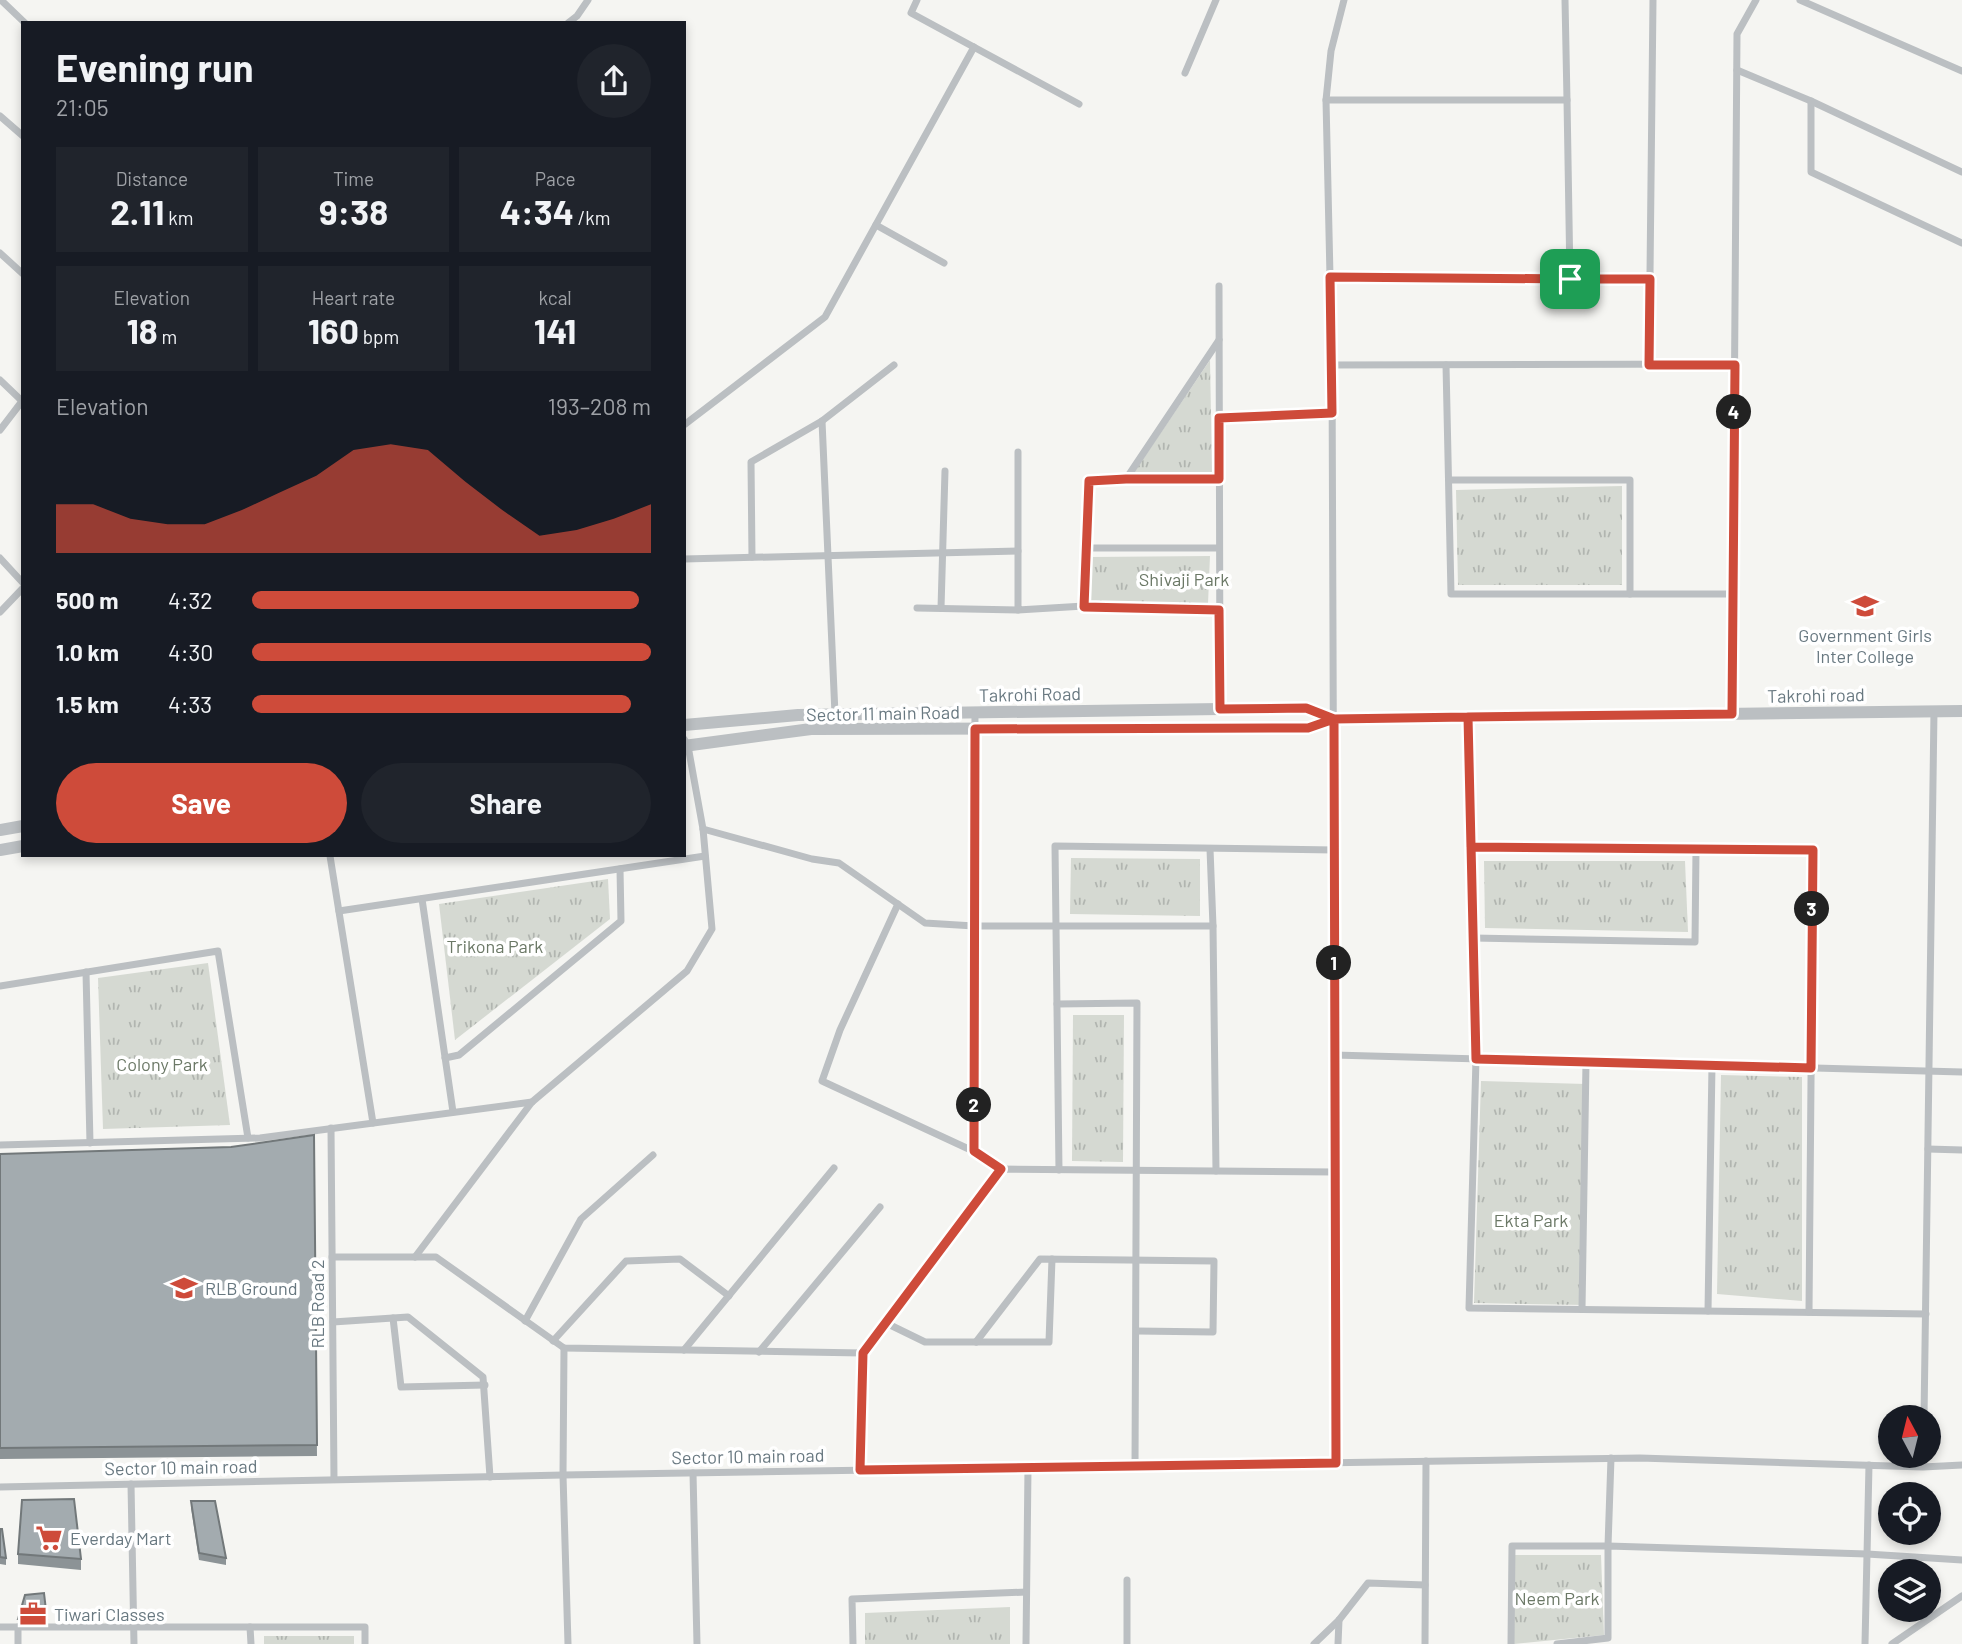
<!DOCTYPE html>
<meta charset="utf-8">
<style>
body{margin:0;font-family:Barlow,sans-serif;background:#20242c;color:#f1f3f6;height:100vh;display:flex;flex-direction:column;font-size:26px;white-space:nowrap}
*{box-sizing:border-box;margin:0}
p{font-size:23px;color:#9ea1a6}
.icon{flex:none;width:38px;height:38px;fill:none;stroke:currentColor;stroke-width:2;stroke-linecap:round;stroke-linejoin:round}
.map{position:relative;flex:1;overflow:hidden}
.drawer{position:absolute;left:21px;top:21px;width:665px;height:836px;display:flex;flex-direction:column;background:#171b24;border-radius:0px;box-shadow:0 4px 10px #0003}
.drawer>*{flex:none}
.needle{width:46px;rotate:353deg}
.controls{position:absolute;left:1878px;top:1405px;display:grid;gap:14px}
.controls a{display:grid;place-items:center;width:63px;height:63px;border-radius:50%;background:#171b24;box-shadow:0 4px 10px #0003;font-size:35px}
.pin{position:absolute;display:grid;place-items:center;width:60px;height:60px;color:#fff;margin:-30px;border-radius:14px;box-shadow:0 4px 10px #0006}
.km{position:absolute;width:35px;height:35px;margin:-18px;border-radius:50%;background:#222;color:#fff;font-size:19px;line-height:35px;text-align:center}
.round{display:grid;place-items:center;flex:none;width:74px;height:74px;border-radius:37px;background:#20242c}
.headline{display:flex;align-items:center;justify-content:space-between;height:119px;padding:0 35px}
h1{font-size:38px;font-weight:700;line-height:52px}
.metrics{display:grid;grid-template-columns:repeat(3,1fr);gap:10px;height:119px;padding:7px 35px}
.metrics div{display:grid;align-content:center;border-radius:0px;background:#20242c;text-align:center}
.metrics b{font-size:35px;font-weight:700}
.metrics small{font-size:19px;font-weight:400}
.metrics p{font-size:19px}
.chart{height:196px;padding:14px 35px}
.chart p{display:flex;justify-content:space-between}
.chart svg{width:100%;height:126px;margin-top:7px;fill:#ce4b3a;opacity:.7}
.action{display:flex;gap:14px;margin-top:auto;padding:14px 35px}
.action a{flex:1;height:80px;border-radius:42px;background:#ce4b3a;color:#fff;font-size:28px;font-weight:700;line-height:80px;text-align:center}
.action a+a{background:#20242c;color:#f1f3f6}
ul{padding:0 35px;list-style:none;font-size:23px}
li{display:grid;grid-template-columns:112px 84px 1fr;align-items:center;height:52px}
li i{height:18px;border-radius:9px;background:#ce4b3a}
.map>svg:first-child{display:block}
.park{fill:url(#park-tufts)}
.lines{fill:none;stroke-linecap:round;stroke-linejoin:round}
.minor{stroke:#bbbfc2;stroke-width:7}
.tertiary{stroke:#bbbfc2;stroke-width:12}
.wall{fill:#8c9396}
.building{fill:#a3abaf;stroke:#72787a;stroke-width:2}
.route-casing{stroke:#fff;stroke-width:14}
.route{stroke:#ce4b3a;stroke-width:9}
.labels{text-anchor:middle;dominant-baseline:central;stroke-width:7;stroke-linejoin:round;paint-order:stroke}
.park-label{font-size:18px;fill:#6b7866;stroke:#fff}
.poi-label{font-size:18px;fill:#687880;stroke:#fff;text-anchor:start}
.street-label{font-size:18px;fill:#687880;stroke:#fff}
</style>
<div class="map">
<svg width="1962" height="1644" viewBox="0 0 1962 1644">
<defs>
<pattern id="park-tufts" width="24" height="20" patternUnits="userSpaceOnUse" patternTransform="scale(1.75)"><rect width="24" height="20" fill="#d5d9d2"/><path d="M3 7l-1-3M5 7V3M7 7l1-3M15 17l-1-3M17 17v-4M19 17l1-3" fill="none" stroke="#b1b5b0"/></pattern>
</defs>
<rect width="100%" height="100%" fill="#f5f5f2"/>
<g class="park">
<polygon points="1210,360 1212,474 1133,474"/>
<polygon points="1622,486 1622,585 1458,585 1456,490"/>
<polygon points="1210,556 1208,604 1089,602 1091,557"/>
<polygon points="1071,858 1200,859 1200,916 1070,914"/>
<polygon points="1484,861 1685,861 1688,932 1485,928"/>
<polygon points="608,879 610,919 455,1040 439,904"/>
<polygon points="208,963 230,1125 103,1129 98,978"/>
<polygon points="1073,1015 1124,1015 1123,1162 1072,1161"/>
<polygon points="1721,1075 1802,1077 1802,1301 1717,1294"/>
<polygon points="1481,1081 1586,1084 1584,1305 1474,1303"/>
<polygon points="1514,1555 1601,1555 1604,1635 1514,1644"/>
<polygon points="1010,1607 1010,1644 865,1644 865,1613"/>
<polygon points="354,1636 354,1644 264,1644 264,1636"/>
</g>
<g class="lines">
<g class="minor">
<polyline points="1,0 25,23"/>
<polyline points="917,0 911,13 1079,104"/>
<polyline points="1800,0 1962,71"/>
<polyline points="568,23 577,16 588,0"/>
<polyline points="1737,70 1811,101 1962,172"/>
<polyline points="1185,73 1216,0"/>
<polyline points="1326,100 1567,100 1565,0"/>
<polyline points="1567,100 1570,279"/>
<polyline points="1811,101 1811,172 1962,243"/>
<polyline points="0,116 23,136"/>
<polyline points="876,225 944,263"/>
<polyline points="0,253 23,274"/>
<polyline points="1330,277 1650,279"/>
<polyline points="1219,286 1220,709"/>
<polyline points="1219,340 1126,479 1219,479"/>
<polyline points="1332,365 1735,364"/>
<polyline points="1446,365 1451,594 1630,594 1630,480 1449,480"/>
<polyline points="1649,365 1653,0"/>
<polyline points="0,380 22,401"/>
<polyline points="1219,418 1333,413"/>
<polyline points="822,421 835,714"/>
<polyline points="684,425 825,317 974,47"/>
<polyline points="0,430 23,400"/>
<polyline points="1018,452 1018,610 1084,606"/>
<polyline points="1126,479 1089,481 1084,606 1219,610"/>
<polyline points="1086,548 1219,548"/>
<polyline points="752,557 751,462 822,421 894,365"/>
<polyline points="0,558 23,583"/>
<polyline points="684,559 1018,551"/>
<polyline points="1630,594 1733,594"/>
<polyline points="917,608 1018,610"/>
<polyline points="941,608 945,471"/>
<polyline points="0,612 23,588"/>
<polyline points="975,712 973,1151 1001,1169"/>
<polyline points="1732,714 1737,34 1756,0"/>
<polyline points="1467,717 1476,1059 1469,1308 1926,1314"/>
<polyline points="703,829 812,859 839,863 925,923 974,926 1213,926"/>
<polyline points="1471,847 1813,850 1809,1312"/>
<polyline points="1210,849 1213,926 1216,1171"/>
<polyline points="330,856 373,1123"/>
<polyline points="422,899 453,1112"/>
<polyline points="898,904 840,1030 822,1081 973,1151"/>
<polyline points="339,911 705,856"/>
<polyline points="1473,938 1695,942 1696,850"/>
<polyline points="86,972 90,1143"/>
<polyline points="0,986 218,951 248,1138"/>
<polyline points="1057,1004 1137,1003 1135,1466"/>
<polyline points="1334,1055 1962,1072"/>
<polyline points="445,1058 459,1055 621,921 620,869"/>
<polyline points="331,1128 334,1479"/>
<polyline points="0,1145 260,1138 532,1102"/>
<polyline points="1928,1149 1962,1150"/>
<polyline points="1059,1170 1055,846 1334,850"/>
<polyline points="332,1257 436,1257 564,1348 862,1353"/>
<polyline points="415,1257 532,1102 687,971 712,929 703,829 688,746 684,739"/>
<polyline points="1582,1309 1586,1062"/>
<polyline points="1708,1311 1712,1065"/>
<polyline points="393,1318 401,1387 485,1385"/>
<polyline points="525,1321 581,1219 653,1155"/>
<polyline points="333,1322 408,1317 483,1377 490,1477"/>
<polyline points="886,1323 925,1342 1049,1342 1052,1259"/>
<polyline points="553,1341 626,1261 680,1259 729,1296"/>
<polyline points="976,1342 1040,1259 1214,1261 1213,1332 1137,1331"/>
<polyline points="564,1348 563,1475 568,1644"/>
<polyline points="684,1350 834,1168"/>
<polyline points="759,1352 880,1207"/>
<polyline points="1924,1418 1934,711"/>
<polyline points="1336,1463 1332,365 1326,100 1331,51 1344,0"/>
<polyline points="860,1470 862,1353 1001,1169 1335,1172"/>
<polyline points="693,1473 697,1644"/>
<polyline points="131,1484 134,1644"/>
<polyline points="0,1487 563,1475 1640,1458 1923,1467 1962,1465"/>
<polyline points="1127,1580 1127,1644"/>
<polyline points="0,1627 365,1627 365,1644"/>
<polyline points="18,1627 18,1644"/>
<polyline points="250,1627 251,1644"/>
<polyline points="853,1644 852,1599 1026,1592"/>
<polyline points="1026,1644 1028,1468"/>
<polyline points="1314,1644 1339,1620 1368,1583 1425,1585"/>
<polyline points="1338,1644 1339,1620"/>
<polyline points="1425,1644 1426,1461"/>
<polyline points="1511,1644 1512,1546 1608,1546 1611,1458"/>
<polyline points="1557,1644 1608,1638 1608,1546 1867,1554 1962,1560"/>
<polyline points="1865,1644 1869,1465"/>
<polyline points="1892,1644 1962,1596"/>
</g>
<g class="tertiary">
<polyline points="684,725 798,715 1220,709 1306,708 1334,719"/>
<polyline points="684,746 811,729 1308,728 1334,719 1962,711"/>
<polyline points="0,830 23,826"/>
<polyline points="0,850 23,846"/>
</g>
</g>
<g class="wall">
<polygon points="314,1135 317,1456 0,1459 0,1154 231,1147"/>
<polygon points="191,1501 226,1558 226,1565 199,1560 191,1508"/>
<polygon points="0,1529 6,1558 6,1565 0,1564"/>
<polygon points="18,1554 81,1559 81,1570 18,1564"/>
<rect x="18" y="1619" width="29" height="8"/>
</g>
<g class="building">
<polygon points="314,1135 317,1445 0,1448 0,1154 231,1147"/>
<polygon points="74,1499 81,1559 18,1554 22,1500"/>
<polygon points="191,1501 215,1501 226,1558 199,1553"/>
<polygon points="0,1529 2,1529 6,1558 0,1557"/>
<polygon points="44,1593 47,1619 18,1619 25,1595"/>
</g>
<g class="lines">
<g class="route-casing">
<polyline id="route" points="1570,279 1330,277 1332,413 1219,418 1219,479 1126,479 1089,481 1084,607 1219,610 1220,709 1306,708 1334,719 1336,1463 860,1470 863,1353 1001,1169 974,1151 975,729 1308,728 1334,719 1468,717 1471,847 1813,850 1811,1068 1476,1059 1468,717 1732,714 1735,365 1649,365 1650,279 1570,279"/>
</g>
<use href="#route" class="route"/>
</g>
<defs>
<g id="school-bare" transform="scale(2.1)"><path d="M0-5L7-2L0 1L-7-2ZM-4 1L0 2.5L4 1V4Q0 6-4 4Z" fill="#ce4b3a" stroke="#fff" stroke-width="2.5" paint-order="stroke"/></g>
<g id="supermarket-bare" transform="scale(2.1)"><path d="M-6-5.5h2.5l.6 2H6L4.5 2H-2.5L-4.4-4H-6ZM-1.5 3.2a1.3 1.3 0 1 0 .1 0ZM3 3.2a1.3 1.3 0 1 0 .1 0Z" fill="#ce4b3a" stroke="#fff" stroke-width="2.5" paint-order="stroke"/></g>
<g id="office-bare" transform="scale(2.1)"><path d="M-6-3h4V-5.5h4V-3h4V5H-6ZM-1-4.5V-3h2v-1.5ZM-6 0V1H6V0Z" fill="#ce4b3a" stroke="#fff" stroke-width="2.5" paint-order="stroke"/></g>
</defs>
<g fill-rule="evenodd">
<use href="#school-bare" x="1865" y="606"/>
<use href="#school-bare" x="184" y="1288"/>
<use href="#supermarket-bare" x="49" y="1538"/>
<use href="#office-bare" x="33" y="1614"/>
</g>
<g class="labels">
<g class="park-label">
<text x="1184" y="579">Shivaji Park</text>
<text x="495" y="946">Trikona Park</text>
<text x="162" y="1064">Colony Park</text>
<text x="1531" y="1220">Ekta Park</text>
<text x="1557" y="1598">Neem Park</text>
</g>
<g class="poi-label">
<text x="1865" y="635" text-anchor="middle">Government Girls<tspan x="1865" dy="21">Inter College</tspan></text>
<text x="205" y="1288">RLB Ground</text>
<text x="70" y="1538">Everday Mart</text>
<text x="54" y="1614">Tiwari Classes</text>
</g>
<g class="street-label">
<text transform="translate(1030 694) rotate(-1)">Takrohi Road</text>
<text transform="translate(1816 695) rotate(-1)">Takrohi road</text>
<text transform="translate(883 713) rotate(-1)">Sector 11 main Road</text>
<text transform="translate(317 1304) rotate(-90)">RLB Road 2</text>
<text transform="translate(748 1456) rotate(-1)">Sector 10 main road</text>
<text transform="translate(181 1467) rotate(-1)">Sector 10 main road</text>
</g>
</g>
</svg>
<div class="controls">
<a><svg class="needle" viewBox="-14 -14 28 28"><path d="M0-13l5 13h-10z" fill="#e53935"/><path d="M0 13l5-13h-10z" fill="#9ea1a6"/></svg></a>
<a><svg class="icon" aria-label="locate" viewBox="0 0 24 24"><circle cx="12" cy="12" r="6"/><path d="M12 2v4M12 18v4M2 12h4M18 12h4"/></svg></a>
<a><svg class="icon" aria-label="layers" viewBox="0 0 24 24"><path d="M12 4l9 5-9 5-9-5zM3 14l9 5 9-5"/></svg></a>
</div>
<div class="pin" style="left:1570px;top:279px;background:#1e9e55"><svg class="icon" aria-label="arrive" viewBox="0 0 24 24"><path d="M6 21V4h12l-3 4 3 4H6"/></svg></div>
<b class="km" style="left:1334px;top:963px">1</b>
<b class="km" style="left:974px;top:1105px">2</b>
<b class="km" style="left:1812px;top:909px">3</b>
<b class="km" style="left:1734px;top:412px">4</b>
<section class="drawer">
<div class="headline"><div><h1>Evening run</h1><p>21:05</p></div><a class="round"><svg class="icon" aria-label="share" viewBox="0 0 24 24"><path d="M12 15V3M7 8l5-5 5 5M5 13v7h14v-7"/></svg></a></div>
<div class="metrics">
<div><p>Distance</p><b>2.11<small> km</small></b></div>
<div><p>Time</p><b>9:38</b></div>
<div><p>Pace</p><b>4:34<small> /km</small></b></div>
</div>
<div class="metrics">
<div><p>Elevation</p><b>18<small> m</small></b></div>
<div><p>Heart rate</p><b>160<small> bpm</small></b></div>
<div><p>kcal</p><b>141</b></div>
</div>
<div class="chart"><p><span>Elevation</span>193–208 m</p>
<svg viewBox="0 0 160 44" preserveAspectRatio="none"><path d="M0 44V27L10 27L20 32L30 34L40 34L50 29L60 23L70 17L80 8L90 6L100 8L110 19L120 29L130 38L140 36L150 32L160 27V44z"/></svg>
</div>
<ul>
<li><b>500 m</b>4:32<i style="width:97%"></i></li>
<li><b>1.0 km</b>4:30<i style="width:100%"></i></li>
<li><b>1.5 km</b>4:33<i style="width:95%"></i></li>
</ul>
<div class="action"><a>Save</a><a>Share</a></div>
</section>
</div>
